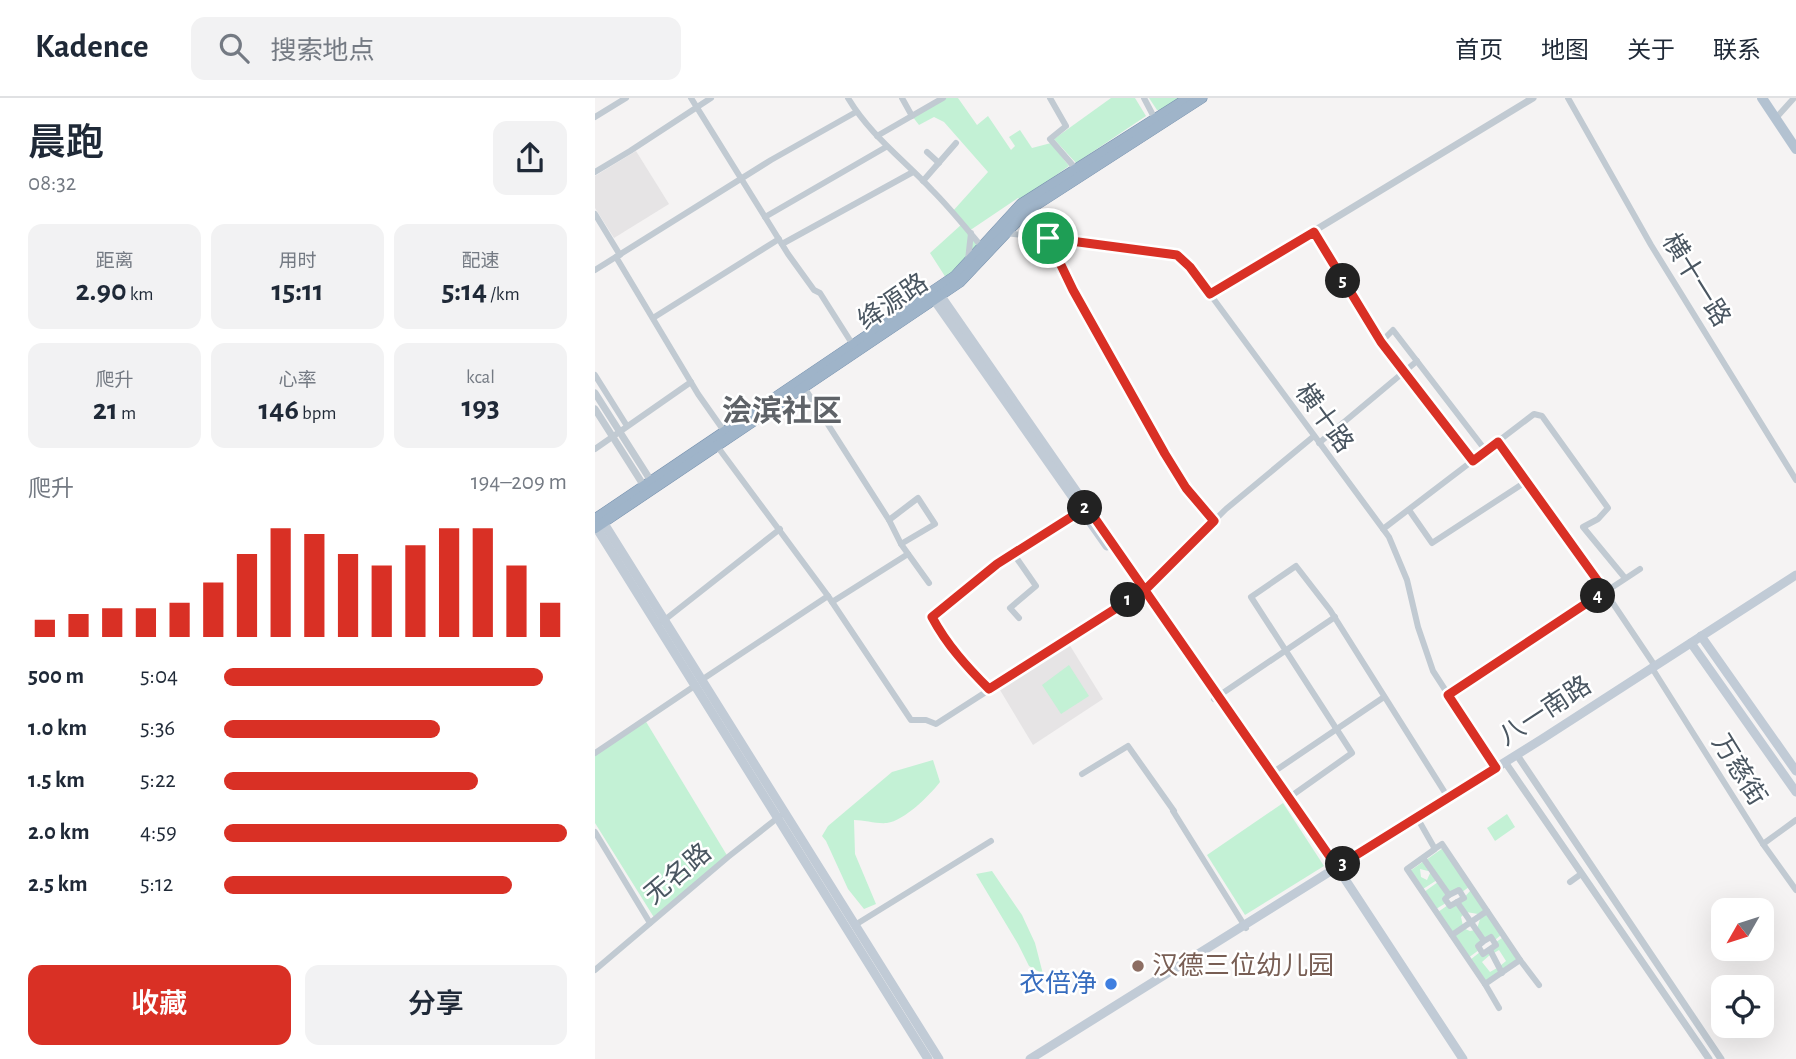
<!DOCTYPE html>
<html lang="zh">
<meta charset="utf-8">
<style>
body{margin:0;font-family:"Alegreya Sans","Noto Sans SC",sans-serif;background:#f2f2f3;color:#1f2937;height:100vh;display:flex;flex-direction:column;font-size:26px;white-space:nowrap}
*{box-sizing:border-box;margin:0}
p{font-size:23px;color:#747a83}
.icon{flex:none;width:38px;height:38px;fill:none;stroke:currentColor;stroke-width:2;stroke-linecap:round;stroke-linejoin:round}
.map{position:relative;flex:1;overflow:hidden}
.sheet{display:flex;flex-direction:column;background:#fff;width:595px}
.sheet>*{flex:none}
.needle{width:46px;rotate:231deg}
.tools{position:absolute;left:1116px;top:800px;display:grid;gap:14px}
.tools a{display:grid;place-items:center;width:63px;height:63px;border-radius:14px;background:#fff;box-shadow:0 7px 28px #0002;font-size:35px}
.pin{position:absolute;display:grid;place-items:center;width:60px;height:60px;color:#fff;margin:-30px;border:4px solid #fff;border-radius:50%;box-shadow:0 2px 7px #0007}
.km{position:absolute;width:35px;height:35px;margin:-18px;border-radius:50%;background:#222;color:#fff;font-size:19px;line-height:35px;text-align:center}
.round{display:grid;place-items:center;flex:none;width:74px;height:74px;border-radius:14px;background:#f2f2f3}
.overview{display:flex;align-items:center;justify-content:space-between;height:119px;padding:0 28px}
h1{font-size:38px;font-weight:600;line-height:52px}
.figures{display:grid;grid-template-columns:repeat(3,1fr);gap:10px;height:119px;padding:7px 28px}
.figures div{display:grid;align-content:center;border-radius:14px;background:#f2f2f3;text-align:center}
.figures b{font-size:30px;font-weight:600}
.figures small{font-size:19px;font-weight:400}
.figures p{font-size:19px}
.chart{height:196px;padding:14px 28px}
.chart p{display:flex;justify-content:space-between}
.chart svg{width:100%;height:126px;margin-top:7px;stroke:#d93025;stroke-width:6}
.primary-button{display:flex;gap:14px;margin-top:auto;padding:14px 28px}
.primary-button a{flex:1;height:80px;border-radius:14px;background:#d93025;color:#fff;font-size:28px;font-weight:600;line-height:80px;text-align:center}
.primary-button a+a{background:#f2f2f3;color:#1f2937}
ul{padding:0 28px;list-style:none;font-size:23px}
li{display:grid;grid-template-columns:112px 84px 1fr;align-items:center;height:52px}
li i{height:18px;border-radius:9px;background:#d93025}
header{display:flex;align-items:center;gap:42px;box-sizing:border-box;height:98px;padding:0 35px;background:#fff;border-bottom:2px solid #e0e1e3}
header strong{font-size:33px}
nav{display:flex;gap:38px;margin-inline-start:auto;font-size:24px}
.search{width:490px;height:63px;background:#f2f2f3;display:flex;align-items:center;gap:18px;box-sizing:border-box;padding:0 24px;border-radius:14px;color:#747a83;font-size:26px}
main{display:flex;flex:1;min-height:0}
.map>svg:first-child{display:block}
.education{fill:#e6e4e5}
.green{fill:#c3f1d5}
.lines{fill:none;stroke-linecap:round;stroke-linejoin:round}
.trunk-casing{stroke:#7690ad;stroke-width:11}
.minor{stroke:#c1cad2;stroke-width:6}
.tertiary{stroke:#c1cad2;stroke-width:7}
.secondary{stroke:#c1cbd6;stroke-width:9}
.primary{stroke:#b3c2d1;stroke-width:10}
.trunk{stroke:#9fb4c9;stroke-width:10}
.route-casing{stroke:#fff;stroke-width:14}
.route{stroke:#d93025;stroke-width:9}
.education-dot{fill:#8d6e63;stroke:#fff;stroke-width:2.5}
.shop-dot{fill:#3f7fe0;stroke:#fff;stroke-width:2.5}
.labels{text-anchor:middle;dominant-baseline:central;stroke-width:5;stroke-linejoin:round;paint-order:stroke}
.street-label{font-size:26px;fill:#4a5661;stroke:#fff}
.education-label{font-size:26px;fill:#785e54;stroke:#fff;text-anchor:start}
.shop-label{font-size:26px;fill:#366cbe;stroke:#fff;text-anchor:end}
.quarter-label{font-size:30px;font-weight:bold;fill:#5f6368;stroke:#fff}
</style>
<header>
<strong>Kadence</strong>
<div class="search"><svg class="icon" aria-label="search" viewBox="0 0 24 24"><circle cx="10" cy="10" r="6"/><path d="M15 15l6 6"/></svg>搜索地点</div>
<nav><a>首页</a><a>地图</a><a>关于</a><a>联系</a></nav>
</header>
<main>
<section class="sheet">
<div class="overview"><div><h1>晨跑</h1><p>08:32</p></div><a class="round"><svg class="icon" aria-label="share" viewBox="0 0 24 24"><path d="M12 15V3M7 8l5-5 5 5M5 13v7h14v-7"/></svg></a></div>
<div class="figures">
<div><p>距离</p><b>2.90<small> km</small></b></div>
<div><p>用时</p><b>15:11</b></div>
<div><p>配速</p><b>5:14<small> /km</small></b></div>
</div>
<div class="figures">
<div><p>爬升</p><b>21<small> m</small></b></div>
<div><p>心率</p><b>146<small> bpm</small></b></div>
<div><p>kcal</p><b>193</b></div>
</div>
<div class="chart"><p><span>爬升</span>194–209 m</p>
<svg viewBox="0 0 160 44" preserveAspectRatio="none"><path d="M5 44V38M15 44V36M25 44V34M35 44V34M45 44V32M55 44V25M65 44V15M75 44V6M85 44V8M95 44V15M105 44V19M115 44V12M125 44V6M135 44V6M145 44V19M155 44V32"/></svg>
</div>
<ul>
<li><b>500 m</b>5:04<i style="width:93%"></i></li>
<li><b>1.0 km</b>5:36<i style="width:63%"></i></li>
<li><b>1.5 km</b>5:22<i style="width:74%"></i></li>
<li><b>2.0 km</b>4:59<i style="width:100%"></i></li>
<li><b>2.5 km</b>5:12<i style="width:84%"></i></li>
</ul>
<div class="primary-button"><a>收藏</a><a>分享</a></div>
</section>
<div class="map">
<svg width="1201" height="961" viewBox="0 0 1201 961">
<rect width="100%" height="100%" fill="#f5f3f3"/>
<g class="education">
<polygon points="41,53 74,106 19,140 0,110 0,78"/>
<polygon points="474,546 508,601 438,647 405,592"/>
</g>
<g class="green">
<polygon points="348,0 363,0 382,27 393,18 416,52 420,48 414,39 425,32 437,50 456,45 474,68 426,102 423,100 374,133 387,149 353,183 335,155 367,126 357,114 393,74 349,24 339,19 324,27 317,18"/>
<polygon points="516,0 540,0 551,18 481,65 459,41"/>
<polygon points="554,0 586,0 566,12 562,12"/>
<polygon points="474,567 494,598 466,616 447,587"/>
<polygon points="50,622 133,759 60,821 0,725 0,655"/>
<path d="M338,662L345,684C335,697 309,723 292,725C282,726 269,722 259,722L260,756L281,806L269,811L253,791L231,743L227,738L233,728L297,674Z"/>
<polygon points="688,705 729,768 650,817 612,757"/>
<polygon points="912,716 920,729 900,743 892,730"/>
<polygon points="848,750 874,789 867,794 855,795 831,762"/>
<polygon points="829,763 835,772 833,773 825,771 826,779 832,782 836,773 842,782 828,791 815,773"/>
<polygon points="397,773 427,817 440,845 448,876 434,868 423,846 381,776"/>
<polygon points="843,784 852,797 851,805 841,811 829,794"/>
<polygon points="876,792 889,813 883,816 871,814 864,805"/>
<polygon points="861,806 869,816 866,819 868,828 857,836 843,814 853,807"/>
<polygon points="891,815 906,837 900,842 890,842 882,831 885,821"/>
<polygon points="868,830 875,833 880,832 887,843 884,852 873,860 858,837"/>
<polygon points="907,840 922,861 907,872 905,868 911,863 904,852 899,855 896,852 901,844"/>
<polygon points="894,853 896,856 887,864 895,874 902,870 904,874 890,883 875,862 885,854"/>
</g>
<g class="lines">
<g class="trunk-casing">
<g id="trunk">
<polyline points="0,421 360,178 426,106 593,0"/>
<polyline points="0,430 365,184 432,113 607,0"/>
</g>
</g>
<g class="minor">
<polyline points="96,0 193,156 219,192 225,195 258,247"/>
<path d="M253,0C275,37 308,61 337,92C355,110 371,130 387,149"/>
<polyline points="307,0 317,18"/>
<polyline points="455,0 471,28 455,41 481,71"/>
<polyline points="549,0 560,21"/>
<polyline points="973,0 1056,147 1201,382"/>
<polyline points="0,19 31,0"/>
<polyline points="1181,20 1199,0"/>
<polyline points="282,38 348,0"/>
<polyline points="332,54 344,65"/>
<polyline points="0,74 35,53 116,0"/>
<polyline points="328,83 361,45"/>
<polyline points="0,116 25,157"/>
<polyline points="170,119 291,49"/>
<polyline points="719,134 786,244 798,232 891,353"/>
<polyline points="410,135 562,153 582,157 595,169 794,439 812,482 823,529 838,573 902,672"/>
<polyline points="453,140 478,192 570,356 591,390 619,423"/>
<polyline points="187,146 318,74"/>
<polyline points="21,159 103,296 129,333"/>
<polyline points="373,162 376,135"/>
<polyline points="0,172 176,62 261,14"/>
<polyline points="58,220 184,141"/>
<polyline points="786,244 878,363"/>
<polyline points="0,277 32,328"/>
<polyline points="209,289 294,422 323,400 340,426 306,446 334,485"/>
<polyline points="903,344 972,437 1060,568"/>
<polyline points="724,345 822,263"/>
<polyline points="122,348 233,498 316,622 331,622 341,626 550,492 631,411 719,338"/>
<polyline points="0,351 96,284"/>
<polyline points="814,412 837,445 932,383"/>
<polyline points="294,422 306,446"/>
<polyline points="788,431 939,316 947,318 1013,410 1003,421 988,429 1030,480"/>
<polyline points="418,455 441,488 415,510 424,520"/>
<polyline points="237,504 313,456"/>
<polyline points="67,524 185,431"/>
<polyline points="1057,570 1168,746 1201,792"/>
<polyline points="111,579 233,498"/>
<path d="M394,591C372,569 352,547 337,519L403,466L488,411"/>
<polyline points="854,597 1045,471"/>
<polyline points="619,601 740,519"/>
<polyline points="0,655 101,587"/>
<polyline points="487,676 533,648 579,713"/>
<polyline points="674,677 789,599"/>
<polyline points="692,701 757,655 656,499 701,468 735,512 854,701"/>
<polyline points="578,713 651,830"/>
<polyline points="822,719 824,723 840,751 812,771 890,886 925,862 847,746 838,752"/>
<polyline points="0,734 55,825"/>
<polyline points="1168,746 1201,722"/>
<polyline points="828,760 854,797 850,801 855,808 862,804 889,843 883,848 888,856 901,847 896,839 889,843"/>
<polyline points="975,784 986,776"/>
<polyline points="854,797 864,792 869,800 862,804"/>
<polyline points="260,827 396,743"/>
<polyline points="857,837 892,813"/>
<polyline points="895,852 907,875"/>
<polyline points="925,862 944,887"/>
<polyline points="0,872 133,759 185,718"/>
<polyline points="890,886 904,910"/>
</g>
<g class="tertiary">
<polyline points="615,196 938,0"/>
<polyline points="0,295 56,383"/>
<polyline points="0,311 49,388"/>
<polyline points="922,657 1126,961"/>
<polyline points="910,664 1114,961"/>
</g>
<g class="secondary">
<polyline points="341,191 742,769 868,961"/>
<polyline points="335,196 512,448"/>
<polyline points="8,424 344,961"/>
<polyline points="1,429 333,961"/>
<polyline points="1106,538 1201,673"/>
<polyline points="1096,545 1201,694"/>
<polyline points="435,961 947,641 1201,477"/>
</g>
<polyline class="primary" points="1167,0 1201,51"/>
<use href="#trunk" class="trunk"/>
</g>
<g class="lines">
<g class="route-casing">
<path id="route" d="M453,140L478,192L570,356L591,390L619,423L550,492L394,591C372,569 352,547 337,519L402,466L492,409C576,529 659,649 742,769L901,670L853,597L1010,493L903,344L878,363L786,244L719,134L615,196L595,169L582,157L453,140"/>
</g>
<use href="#route" class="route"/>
</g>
<circle class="education-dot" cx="543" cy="868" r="7"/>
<circle class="shop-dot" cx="516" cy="886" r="7"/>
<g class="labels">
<g class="street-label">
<text transform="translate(1101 182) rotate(58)">横十一路</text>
<text transform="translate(298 204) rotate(-34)">绛源路</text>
<text transform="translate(729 320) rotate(54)">横十路</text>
<text transform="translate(950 613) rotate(-33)">八一南路</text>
<text transform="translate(1144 672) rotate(58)">万慈街</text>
<text transform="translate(83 776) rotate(-40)">无名路</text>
</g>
<g class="education-label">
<text x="557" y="868">汉德三位幼儿园</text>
</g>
<g class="shop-label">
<text x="502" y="886">衣倍净</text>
</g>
<g class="quarter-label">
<text x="187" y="314">浍滨社区</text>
</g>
</g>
</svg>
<div class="tools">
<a><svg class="needle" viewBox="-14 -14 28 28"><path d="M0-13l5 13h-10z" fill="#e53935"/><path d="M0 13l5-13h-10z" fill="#747a83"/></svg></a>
<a><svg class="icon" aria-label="locate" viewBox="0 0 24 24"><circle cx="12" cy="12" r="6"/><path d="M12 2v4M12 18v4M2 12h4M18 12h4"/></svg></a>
</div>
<div class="pin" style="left:453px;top:140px;background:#1e9e55"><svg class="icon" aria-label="arrive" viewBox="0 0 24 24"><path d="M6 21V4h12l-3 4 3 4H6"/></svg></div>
<b class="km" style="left:533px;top:502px">1</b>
<b class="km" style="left:490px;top:410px">2</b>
<b class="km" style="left:748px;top:766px">3</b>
<b class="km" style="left:1003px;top:498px">4</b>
<b class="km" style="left:748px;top:183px">5</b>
</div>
</main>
